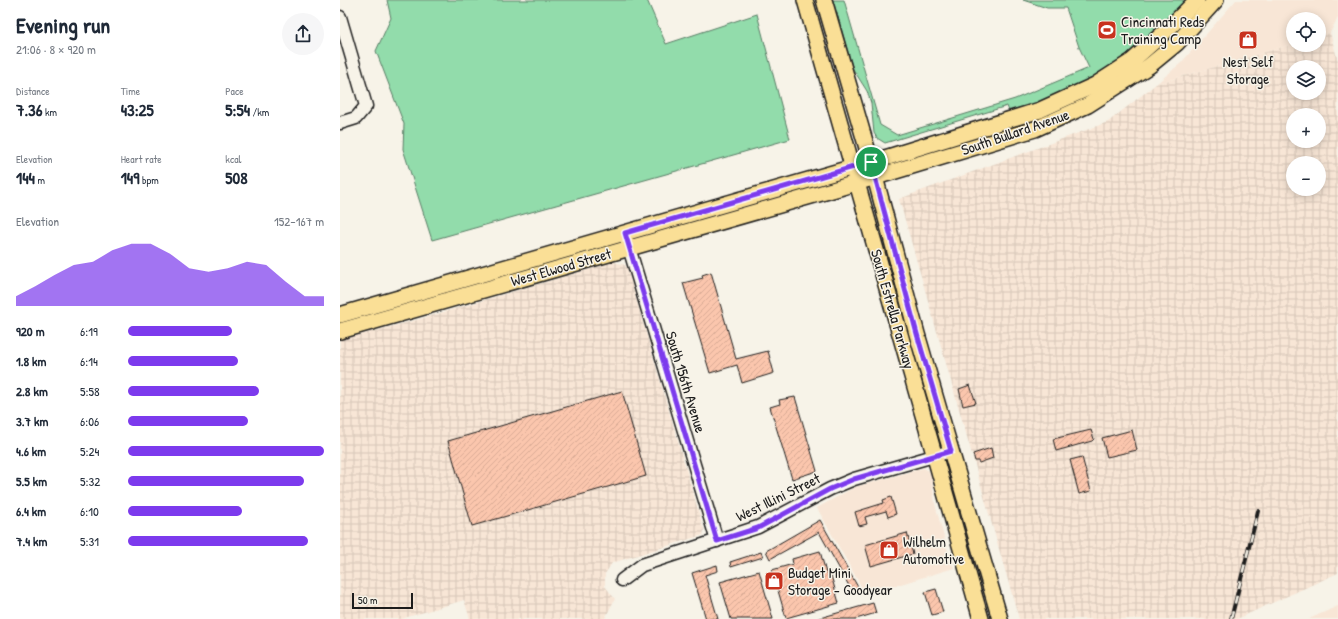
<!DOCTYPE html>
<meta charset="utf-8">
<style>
body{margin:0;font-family:"Patrick Hand",sans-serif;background:#f6f6f7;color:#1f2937;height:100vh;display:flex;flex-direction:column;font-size:15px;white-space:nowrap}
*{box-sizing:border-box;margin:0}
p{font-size:13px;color:#747a83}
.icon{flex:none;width:22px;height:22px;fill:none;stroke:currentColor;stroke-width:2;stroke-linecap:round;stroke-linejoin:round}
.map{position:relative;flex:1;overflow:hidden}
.drawer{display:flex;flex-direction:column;background:#fff;width:340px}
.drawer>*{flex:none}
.buttons{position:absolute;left:946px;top:12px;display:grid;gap:8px}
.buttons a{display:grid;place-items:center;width:40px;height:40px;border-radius:50%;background:#fff;box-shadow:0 2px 10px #0003;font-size:20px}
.scale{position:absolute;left:12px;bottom:10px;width:61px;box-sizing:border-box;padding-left:4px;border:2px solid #1c1c1c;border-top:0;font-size:11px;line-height:14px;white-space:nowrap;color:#1c1c1c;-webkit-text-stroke:3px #f7f3e8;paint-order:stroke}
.pin{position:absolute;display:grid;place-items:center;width:34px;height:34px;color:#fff;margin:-17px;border:2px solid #fff;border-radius:50%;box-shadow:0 1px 4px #0007}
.round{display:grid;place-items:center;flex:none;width:42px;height:42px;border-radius:21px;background:#f6f6f7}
.head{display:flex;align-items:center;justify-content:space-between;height:68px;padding:0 16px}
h1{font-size:22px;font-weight:700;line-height:30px}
.figures{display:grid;grid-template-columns:repeat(3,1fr);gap:6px;height:68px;padding:4px 16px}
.figures div{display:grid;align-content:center}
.figures b{font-size:17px;font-weight:700}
.figures small{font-size:11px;font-weight:400}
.figures p{font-size:11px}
.chart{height:112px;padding:8px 16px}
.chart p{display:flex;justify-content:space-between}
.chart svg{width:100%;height:72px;margin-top:4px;fill:#7c3aed;opacity:.7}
ul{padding:0 16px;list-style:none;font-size:13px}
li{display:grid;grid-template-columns:64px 48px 1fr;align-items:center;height:30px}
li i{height:10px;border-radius:5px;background:#7c3aed}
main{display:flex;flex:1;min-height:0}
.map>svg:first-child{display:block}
.built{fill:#f8e6d6}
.industrial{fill:url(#industrial-grid);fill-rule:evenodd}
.green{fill:#92dcab;stroke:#577c64}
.building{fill:url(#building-hatch);stroke:#1c1c1c}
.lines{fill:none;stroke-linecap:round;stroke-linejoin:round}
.minor-casing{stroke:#1c1c1c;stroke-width:15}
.major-casing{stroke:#1c1c1c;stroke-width:18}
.minor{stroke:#f7f3e8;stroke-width:12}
.major{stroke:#fadf96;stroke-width:15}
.rail-casing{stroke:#1c1c1c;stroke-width:4}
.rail{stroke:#f7f3e8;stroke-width:2.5;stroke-dasharray:8;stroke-linecap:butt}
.route-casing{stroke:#fff;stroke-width:8}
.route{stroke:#7c3aed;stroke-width:5}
.labels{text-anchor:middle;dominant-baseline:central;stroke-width:3;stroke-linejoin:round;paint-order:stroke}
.poi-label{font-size:15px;fill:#1c1c1c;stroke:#f7f3e8;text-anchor:start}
.street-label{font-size:15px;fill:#1c1c1c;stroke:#f7f3e8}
</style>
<main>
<section class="drawer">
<div class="head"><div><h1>Evening run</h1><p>21:06 · 8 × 920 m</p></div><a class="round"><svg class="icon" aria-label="share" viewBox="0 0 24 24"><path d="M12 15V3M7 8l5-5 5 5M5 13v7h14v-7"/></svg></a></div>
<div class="figures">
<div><p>Distance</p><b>7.36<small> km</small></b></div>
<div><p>Time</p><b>43:25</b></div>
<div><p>Pace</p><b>5:54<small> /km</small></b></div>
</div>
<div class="figures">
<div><p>Elevation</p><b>144<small> m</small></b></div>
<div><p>Heart rate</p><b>149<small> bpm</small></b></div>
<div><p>kcal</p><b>508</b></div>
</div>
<div class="chart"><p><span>Elevation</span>152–167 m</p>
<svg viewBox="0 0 160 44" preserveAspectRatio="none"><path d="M0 44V38L10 32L20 25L30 19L40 17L50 10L60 6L70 6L80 12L90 21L100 23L110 21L120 17L130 19L140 29L150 38L160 38V44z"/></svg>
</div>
<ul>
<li><b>920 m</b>6:19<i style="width:53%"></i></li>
<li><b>1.8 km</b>6:14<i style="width:56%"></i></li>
<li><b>2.8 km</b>5:58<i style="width:67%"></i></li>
<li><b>3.7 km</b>6:06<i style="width:61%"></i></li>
<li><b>4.6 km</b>5:24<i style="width:100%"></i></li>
<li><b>5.5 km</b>5:32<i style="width:90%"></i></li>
<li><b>6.4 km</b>6:10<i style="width:58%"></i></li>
<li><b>7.4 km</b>5:31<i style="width:92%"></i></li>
</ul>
</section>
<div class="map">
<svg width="998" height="619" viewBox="0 0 998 619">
<defs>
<pattern id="industrial-grid" width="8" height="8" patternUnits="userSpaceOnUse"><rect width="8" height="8" fill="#f8e6d6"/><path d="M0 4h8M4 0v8" fill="none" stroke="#d4c5b7"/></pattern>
<pattern id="building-hatch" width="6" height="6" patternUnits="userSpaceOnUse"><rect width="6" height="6" fill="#fbc6ad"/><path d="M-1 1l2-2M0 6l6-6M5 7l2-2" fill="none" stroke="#d7aa94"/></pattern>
</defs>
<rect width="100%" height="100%" fill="#f7f3e8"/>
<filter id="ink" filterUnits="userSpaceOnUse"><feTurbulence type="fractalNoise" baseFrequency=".025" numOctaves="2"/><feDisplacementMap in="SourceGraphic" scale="8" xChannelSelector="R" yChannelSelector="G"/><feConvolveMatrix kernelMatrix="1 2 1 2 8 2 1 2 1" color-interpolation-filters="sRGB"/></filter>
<g filter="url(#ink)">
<g class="built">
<polygon points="896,0 998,0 998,17 990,33 979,36 979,19 953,19 953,44 816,84 841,63"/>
<polygon points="584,468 591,473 595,504 610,559 614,568 551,587 539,589 522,588 477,508 515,487"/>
<polygon points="998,606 998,619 969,619"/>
</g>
<g class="industrial">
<path d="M990,33L998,61V573L897,619H679L559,199L768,122L816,84L953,44L979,45V36ZM953,67H979V93H953ZM953,115H979V141H953ZM953,163H979V189H953Z"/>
<polygon points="274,262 285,265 287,268 364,530 363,535 272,563 265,574 265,586 275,599 265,618 260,619 130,619 124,600 61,619 0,619 0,340 80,319"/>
</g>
<g class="green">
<polygon points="47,0 307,0 326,44 417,14 450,139 92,240 63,149 64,124 36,51 51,18"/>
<path d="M493,0H504L540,125L557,135L675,99L749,68L739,47L726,8H707L683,0H847C807,43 761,81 705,102C693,106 681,108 669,111L667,106L545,143L537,138L534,133L531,103L527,91L513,69Z"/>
</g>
<g class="building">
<polygon points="371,272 396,359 428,351 434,373 402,383 397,365 370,373 343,283 363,278 362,275"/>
<polygon points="630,385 636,403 623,406 619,389"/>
<polygon points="282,391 306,476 132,526 108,441"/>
<polygon points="455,397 477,471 452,479 430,407 440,404 439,400"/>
<polygon points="751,430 754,439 752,441 716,451 713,439"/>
<polygon points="792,430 797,450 767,457 762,438"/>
<polygon points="651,448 653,458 639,463 638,461 635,461 633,454"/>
<polygon points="742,457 751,491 739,494 730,460"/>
<polygon points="551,497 556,514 548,517 546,511 525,517 527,524 519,526 515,512 544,503 543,500"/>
<polygon points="480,520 519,589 513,593 479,532 430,559 426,551"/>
<polygon points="567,533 573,554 531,566 525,545"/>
<polygon points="480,551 486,573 490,572 499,603 446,618 432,570 453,564 452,559"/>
<polygon points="421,552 423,557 391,567 390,562"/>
<polygon points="377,565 378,571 365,575 378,619 366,619 352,573"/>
<polygon points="419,571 433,619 391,619 380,582"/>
<polygon points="596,589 603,612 592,615 585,592"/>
<polygon points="533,603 536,613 516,619 476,619"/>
</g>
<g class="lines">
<g class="minor-casing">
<g id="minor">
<polyline points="0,17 26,106 16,118 0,123"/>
<polyline points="287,241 377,541"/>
<polyline points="282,580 302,565 418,527 490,489 514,479 611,451"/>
</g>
</g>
<g class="major-casing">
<g id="major">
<polyline points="465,0 641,619"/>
<polyline points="484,0 531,162 577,334 660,619"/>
<polyline points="0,315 545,158 700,110 755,85 792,61 827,30 857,0"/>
<polyline points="0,331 499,188 695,129 748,105 809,66 837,43 876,0"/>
</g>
</g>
<use href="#minor" class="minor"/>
<use href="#major" class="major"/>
<g class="rail-casing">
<polyline id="rail" points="891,619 918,511"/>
</g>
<use href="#rail" class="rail"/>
</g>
</g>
<g class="lines" filter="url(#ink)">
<g class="route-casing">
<polygon id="route" points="531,162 577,334 611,451 514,479 490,489 418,528 377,541 285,233"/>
</g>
<use href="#route" class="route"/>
</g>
<defs>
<g id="stadium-square" transform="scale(1)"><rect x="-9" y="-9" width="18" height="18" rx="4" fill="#c8321e" stroke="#f7f3e8"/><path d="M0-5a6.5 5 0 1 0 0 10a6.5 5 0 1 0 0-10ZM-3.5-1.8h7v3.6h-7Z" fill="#fff"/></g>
<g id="shop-square" transform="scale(1)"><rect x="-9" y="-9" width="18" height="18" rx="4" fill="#c8321e" stroke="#f7f3e8"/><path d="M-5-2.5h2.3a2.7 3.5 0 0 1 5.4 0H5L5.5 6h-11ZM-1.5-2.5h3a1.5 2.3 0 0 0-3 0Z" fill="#fff"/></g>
</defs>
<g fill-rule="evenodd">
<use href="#stadium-square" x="767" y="30"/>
<use href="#shop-square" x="908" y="40"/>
<use href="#shop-square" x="549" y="550"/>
<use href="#shop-square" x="434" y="581"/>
</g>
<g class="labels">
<g class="poi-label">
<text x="781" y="21">Cincinnati Reds<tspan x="781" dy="17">Training Camp</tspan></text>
<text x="908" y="61" text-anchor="middle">Nest Self<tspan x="908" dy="17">Storage</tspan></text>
<text x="563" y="541">Wilhelm<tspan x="563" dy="17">Automotive</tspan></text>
<text x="448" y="572">Budget Mini<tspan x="448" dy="17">Storage - Goodyear</tspan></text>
</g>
<g class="street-label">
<text transform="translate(675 132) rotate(-19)">South Bullard Avenue</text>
<text transform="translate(221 267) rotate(-16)">West Elwood Street</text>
<text transform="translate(553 309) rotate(74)">South Estrella Parkway</text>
<text transform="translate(346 382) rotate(73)">South 156th Avenue</text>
<text transform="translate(438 497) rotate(-26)">West Illini Street</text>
</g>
</g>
</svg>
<div class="buttons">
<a><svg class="icon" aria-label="locate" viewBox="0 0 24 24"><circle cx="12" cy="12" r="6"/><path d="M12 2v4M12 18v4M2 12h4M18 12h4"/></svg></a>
<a><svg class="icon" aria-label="layers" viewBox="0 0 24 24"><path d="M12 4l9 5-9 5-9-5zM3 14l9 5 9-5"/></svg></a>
<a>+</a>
<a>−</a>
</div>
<div class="scale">50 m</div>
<div class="pin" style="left:531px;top:162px;background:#1e9e55"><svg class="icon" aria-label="arrive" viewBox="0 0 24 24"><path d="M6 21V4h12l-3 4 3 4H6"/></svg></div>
</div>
</main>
